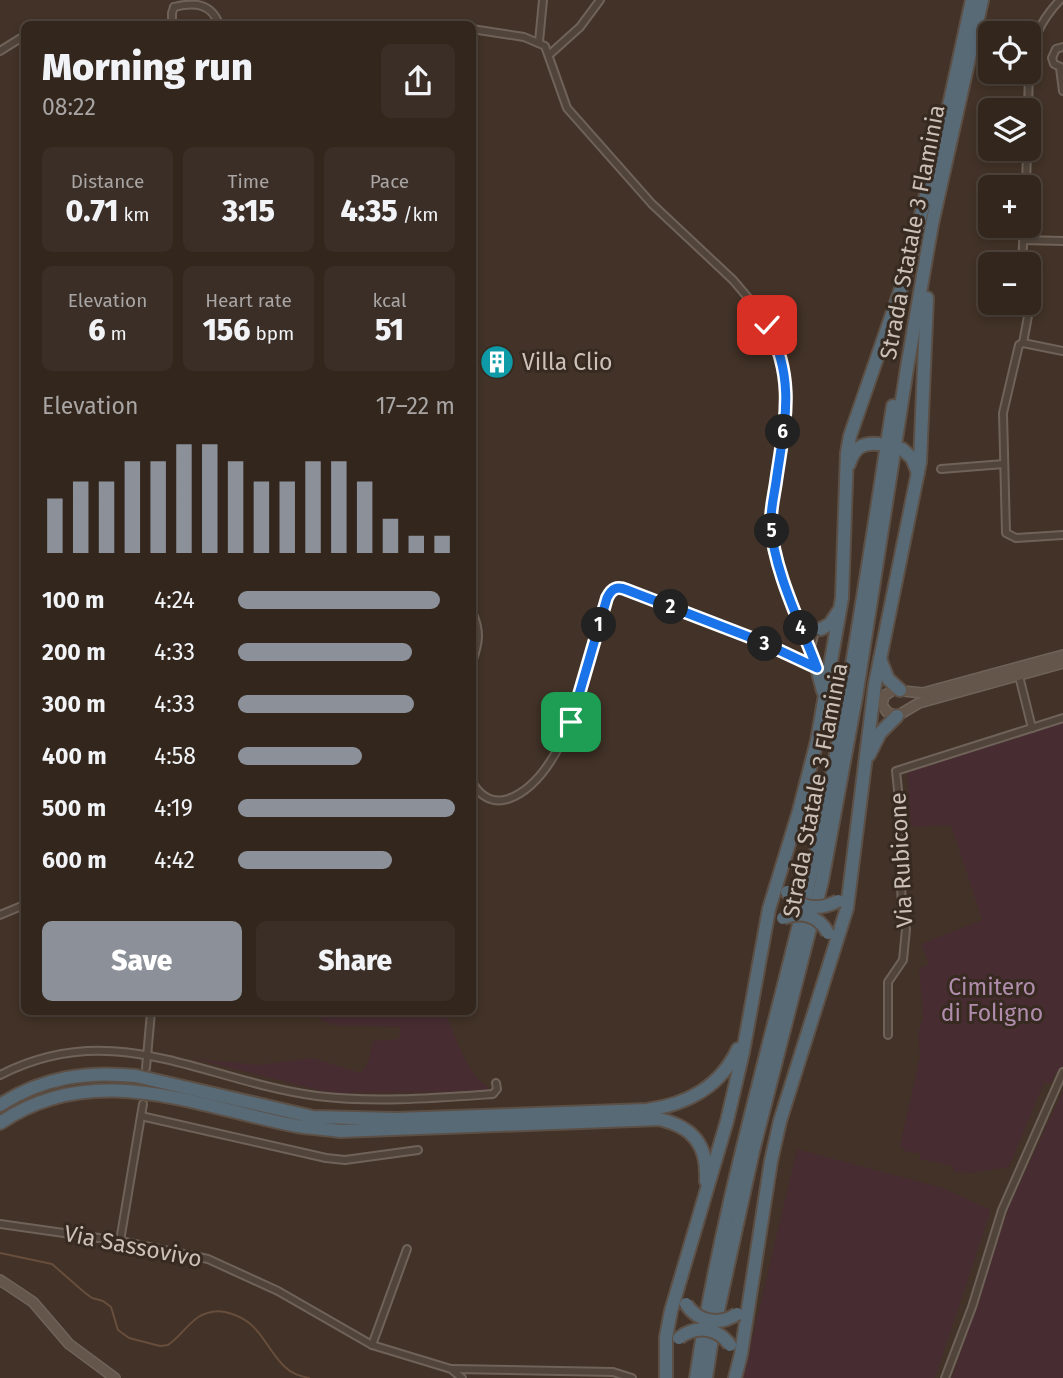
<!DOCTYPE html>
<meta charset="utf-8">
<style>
body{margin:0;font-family:"Fira Sans",sans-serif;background:#3a2e26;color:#f1f3f6;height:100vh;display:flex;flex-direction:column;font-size:26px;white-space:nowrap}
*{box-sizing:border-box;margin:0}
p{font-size:23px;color:#a8a5a4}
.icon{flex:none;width:38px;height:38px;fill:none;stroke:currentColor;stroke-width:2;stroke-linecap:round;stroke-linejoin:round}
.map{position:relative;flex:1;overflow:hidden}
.side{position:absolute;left:21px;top:21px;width:455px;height:994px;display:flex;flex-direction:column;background:#32261d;border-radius:10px;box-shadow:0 4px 10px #0003,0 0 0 2px #4d433b}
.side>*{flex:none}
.controls{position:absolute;left:978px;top:21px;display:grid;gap:14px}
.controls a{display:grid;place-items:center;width:63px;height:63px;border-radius:10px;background:#32261d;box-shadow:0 4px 10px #0003,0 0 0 2px #4d433b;font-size:35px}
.pin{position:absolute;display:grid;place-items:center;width:60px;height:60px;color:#fff;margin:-30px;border-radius:14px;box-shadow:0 4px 10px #0006}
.km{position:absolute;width:35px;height:35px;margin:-18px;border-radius:50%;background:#222;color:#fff;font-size:19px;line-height:35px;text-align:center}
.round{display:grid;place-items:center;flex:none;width:74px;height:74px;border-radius:10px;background:#3a2e26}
.summary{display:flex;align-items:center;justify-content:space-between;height:119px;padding:0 21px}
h1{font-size:38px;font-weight:800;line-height:52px}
.figures{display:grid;grid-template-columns:repeat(3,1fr);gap:10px;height:119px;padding:7px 21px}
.figures div{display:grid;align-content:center;border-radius:10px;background:#3a2e26;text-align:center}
.figures b{font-size:30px;font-weight:800}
.figures small{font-size:19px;font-weight:400}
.figures p{font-size:19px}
.chart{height:196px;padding:14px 21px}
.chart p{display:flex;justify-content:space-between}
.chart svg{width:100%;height:126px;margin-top:7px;stroke:#8c9099;stroke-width:6}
.button{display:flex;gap:14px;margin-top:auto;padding:14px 21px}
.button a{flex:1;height:80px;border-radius:10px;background:#8c9099;color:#fff;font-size:28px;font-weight:800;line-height:80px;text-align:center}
.button a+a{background:#3a2e26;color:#f1f3f6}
ul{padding:0 21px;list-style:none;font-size:23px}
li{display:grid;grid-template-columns:112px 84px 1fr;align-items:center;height:52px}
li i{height:18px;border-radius:9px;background:#8c9099}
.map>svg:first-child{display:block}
.green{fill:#472d31}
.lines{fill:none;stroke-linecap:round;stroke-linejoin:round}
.stream{stroke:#684e3c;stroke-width:2}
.street-casing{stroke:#6f6359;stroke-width:10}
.secondary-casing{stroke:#6f6359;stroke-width:12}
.highway-casing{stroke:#5c5046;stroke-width:16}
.street{stroke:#51453b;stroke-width:6}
.secondary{stroke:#64564a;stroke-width:9}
.highway{stroke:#596a77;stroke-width:12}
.highway-bridge-casing{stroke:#5c5046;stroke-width:16;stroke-linecap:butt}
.highway-bridge{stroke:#596a77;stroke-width:12}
.route-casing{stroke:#fff;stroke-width:14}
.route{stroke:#1a73e8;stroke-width:9}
.labels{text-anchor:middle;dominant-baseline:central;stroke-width:6;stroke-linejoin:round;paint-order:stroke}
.street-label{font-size:23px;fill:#cbc1b8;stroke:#372a20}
.poi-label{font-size:23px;fill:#cbc1b8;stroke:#372a20;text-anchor:start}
.park-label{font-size:23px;fill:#b08dad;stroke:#372a20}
</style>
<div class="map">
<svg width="1063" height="1378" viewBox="0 0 1063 1378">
<rect width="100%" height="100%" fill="#423227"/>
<g class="green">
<polygon points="1063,721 1063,1065 1059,1076 1054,1075 1052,1083 1044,1083 1009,1167 970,1173 954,1172 953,1166 920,1159 920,1154 905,1151 900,1146 920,1057 918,1033 923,1017 919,968 929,964 921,944 982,920 951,825 911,827 907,771"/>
<polygon points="315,1012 445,1012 464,1058 475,1076 493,1092 330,1093 191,1058 259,1065 312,1058 361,1073 368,1063 373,1041 399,1039 400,1027 331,1025 316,1016"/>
<polygon points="1063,1091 1063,1378 952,1378 1010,1204"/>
<polygon points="797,1149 943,1188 991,1210 935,1378 743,1378"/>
</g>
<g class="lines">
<path class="stream" d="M0,1253L52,1264L84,1292L92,1298L103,1301L111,1307L118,1330L129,1338L160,1346L168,1345C180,1337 188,1323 200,1316C210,1311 222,1310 232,1314C261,1323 265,1348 285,1367C292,1374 300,1376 309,1378"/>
<g class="street-casing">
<g id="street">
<path d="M174,7C194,2 211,3 219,24"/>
<polyline points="172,24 172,13 174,7"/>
<polyline points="360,24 400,24"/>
<polyline points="472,29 524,37 545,46 567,108 652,204 733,280 755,306 776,342 784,369 787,399 771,525 775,549 791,602 817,668"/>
<polyline points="539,42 543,0"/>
<polyline points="1063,47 1056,49 1052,58 1054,64 1063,68"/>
<polyline points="0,51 24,36"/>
<polyline points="550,54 580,27 600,0"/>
<path d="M1029,68C1030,41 1042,19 1060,0"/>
<polyline points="1060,68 1063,91"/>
<polyline points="1028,110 1029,72"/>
<polyline points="1026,187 1027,149"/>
<polyline points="1023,240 1063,241"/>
<polyline points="1022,264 1024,226"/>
<polyline points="1020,303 1028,316 1023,343"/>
<polyline points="1063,351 1023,343 1019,345 1003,413 1006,533 1016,538 1063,535"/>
<polyline points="941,469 1004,464"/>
<path d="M472,612C481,631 479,643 472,662"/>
<polyline points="798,619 809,627 821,629"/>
<polyline points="811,648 814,635 821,629"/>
<polyline points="1019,676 1032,728"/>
<path d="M472,782C480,796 492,804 508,799C569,778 591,654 607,598C611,588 617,586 627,590L757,640L817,668"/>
<polyline points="0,915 24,905"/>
<polyline points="888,1035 888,982 903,960 906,929 902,912 898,790 896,771 1063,718"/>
<polyline points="146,1068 151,1012"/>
<path d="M0,1075C115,1016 204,1081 317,1096C374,1103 436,1098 493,1094L497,1089L496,1083"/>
<polyline points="141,1116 326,1158 345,1160 418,1150"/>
<polyline points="0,1224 120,1241 208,1259 278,1291 372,1345 451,1369 462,1378"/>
<polyline points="120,1241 143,1104"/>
<polyline points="372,1345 407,1249"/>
<polyline points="453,1369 613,1372 632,1378"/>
<polyline points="945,1378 972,1307 1002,1210 1063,1072"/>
</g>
</g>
<g class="secondary-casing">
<g id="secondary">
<polyline points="1063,655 923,693 893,690 884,696 882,705 887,712 897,716 919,703 1063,663"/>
<polyline points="0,1280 33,1302 69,1344 115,1378"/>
</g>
</g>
<g class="highway-casing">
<g id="highway">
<polyline points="929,198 972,0"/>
<polyline points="902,449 912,458 918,473"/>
<path d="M849,464C854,448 862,442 879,444"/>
<polyline points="821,629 830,624 838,612"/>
<polyline points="880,659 888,679 900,690"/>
<polyline points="817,668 823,691"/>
<polyline points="869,755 880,733 897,716"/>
<path d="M0,1105C43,1077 87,1071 136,1076L313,1117L396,1119L647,1110C688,1104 720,1087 738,1049"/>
<path d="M0,1123C94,1058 198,1107 297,1126C311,1128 326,1129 340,1131L659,1119C693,1127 708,1145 706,1181"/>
<polyline points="666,1378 666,1337 671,1311 727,1121 743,1052 769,909 799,811 817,741 842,598 847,453 850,436 906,274 927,191"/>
<path d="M696,1378C721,1209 771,1045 810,879C846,723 868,564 893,406"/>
<polyline points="706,1378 712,1338 753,1151 822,881 856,697 907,368 932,224 982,0"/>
<polyline points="735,1378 741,1354 771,1161 780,1121 847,908 875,684 920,462 927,298"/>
</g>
</g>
<use href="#street" class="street"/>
<use href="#secondary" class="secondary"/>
<use href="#highway" class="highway"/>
<g class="highway-bridge-casing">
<g id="highway-bridge">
<path d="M787,892C800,909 819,911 838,901"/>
<path d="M783,918C801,911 818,915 828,933"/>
<path d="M686,1304C698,1322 719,1326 737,1314"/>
<path d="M679,1338C696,1325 717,1327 730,1345"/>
</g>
</g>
<use href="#highway-bridge" class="highway-bridge"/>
</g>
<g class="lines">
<g class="route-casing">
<path id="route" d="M571,722L607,598C612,588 617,586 627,590L757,640L817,668C802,627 773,569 771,525C770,511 774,496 776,482C784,425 797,380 767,325"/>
</g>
<use href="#route" class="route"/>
</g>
<defs>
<g id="building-disc" transform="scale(1.75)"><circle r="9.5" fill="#0f9aa8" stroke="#372a20"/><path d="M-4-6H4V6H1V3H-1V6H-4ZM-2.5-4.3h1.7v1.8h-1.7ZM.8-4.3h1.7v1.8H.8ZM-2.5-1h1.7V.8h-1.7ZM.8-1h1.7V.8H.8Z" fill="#fff"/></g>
</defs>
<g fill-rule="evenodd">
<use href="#building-disc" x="497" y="362"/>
</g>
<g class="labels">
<g class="street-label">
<text transform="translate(912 232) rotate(-79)">Strada Statale 3 Flaminia</text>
<text transform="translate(815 790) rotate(-79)">Strada Statale 3 Flaminia</text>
<text transform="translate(901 860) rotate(-93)">Via Rubicone</text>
<text transform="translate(133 1246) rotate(11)">Via Sassovivo</text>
</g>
<g class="poi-label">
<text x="522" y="362">Villa Clio</text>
</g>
<g class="park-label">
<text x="992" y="987">Cimitero<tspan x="992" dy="26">di Foligno</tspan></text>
</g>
</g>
</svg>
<div class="controls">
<a><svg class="icon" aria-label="locate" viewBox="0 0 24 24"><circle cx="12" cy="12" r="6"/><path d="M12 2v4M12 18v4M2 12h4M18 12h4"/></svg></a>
<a><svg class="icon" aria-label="layers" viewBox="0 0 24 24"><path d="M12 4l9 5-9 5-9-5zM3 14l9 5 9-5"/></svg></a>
<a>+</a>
<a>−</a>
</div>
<div class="pin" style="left:571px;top:722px;background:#1e9e55"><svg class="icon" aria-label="arrive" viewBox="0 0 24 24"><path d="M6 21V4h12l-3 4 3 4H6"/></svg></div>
<div class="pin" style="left:767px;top:325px;background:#d93025"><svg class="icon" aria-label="check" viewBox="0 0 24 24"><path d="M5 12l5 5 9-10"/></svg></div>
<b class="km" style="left:599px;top:625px">1</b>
<b class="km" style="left:671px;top:607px">2</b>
<b class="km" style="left:765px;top:644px">3</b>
<b class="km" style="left:801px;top:628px">4</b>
<b class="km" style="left:772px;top:531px">5</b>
<b class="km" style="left:783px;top:432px">6</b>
<section class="side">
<div class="summary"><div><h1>Morning run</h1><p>08:22</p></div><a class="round"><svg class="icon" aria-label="share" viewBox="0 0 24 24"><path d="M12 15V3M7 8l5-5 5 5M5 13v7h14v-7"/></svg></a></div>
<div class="figures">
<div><p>Distance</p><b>0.71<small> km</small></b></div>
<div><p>Time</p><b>3:15</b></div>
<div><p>Pace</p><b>4:35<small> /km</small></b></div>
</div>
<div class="figures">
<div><p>Elevation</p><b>6<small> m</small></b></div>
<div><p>Heart rate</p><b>156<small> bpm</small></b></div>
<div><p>kcal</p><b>51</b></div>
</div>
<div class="chart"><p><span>Elevation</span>17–22 m</p>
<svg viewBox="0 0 160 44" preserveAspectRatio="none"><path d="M5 44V25M15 44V19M25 44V19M35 44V12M45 44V12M55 44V6M65 44V6M75 44V12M85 44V19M95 44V19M105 44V12M115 44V12M125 44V19M135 44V32M145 44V38M155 44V38"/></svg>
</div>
<ul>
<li><b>100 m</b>4:24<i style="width:93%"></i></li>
<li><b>200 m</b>4:33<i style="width:80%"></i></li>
<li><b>300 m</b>4:33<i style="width:81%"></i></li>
<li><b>400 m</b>4:58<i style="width:57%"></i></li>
<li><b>500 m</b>4:19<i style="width:100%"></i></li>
<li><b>600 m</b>4:42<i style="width:71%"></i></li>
</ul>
<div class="button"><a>Save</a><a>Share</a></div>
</section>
</div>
